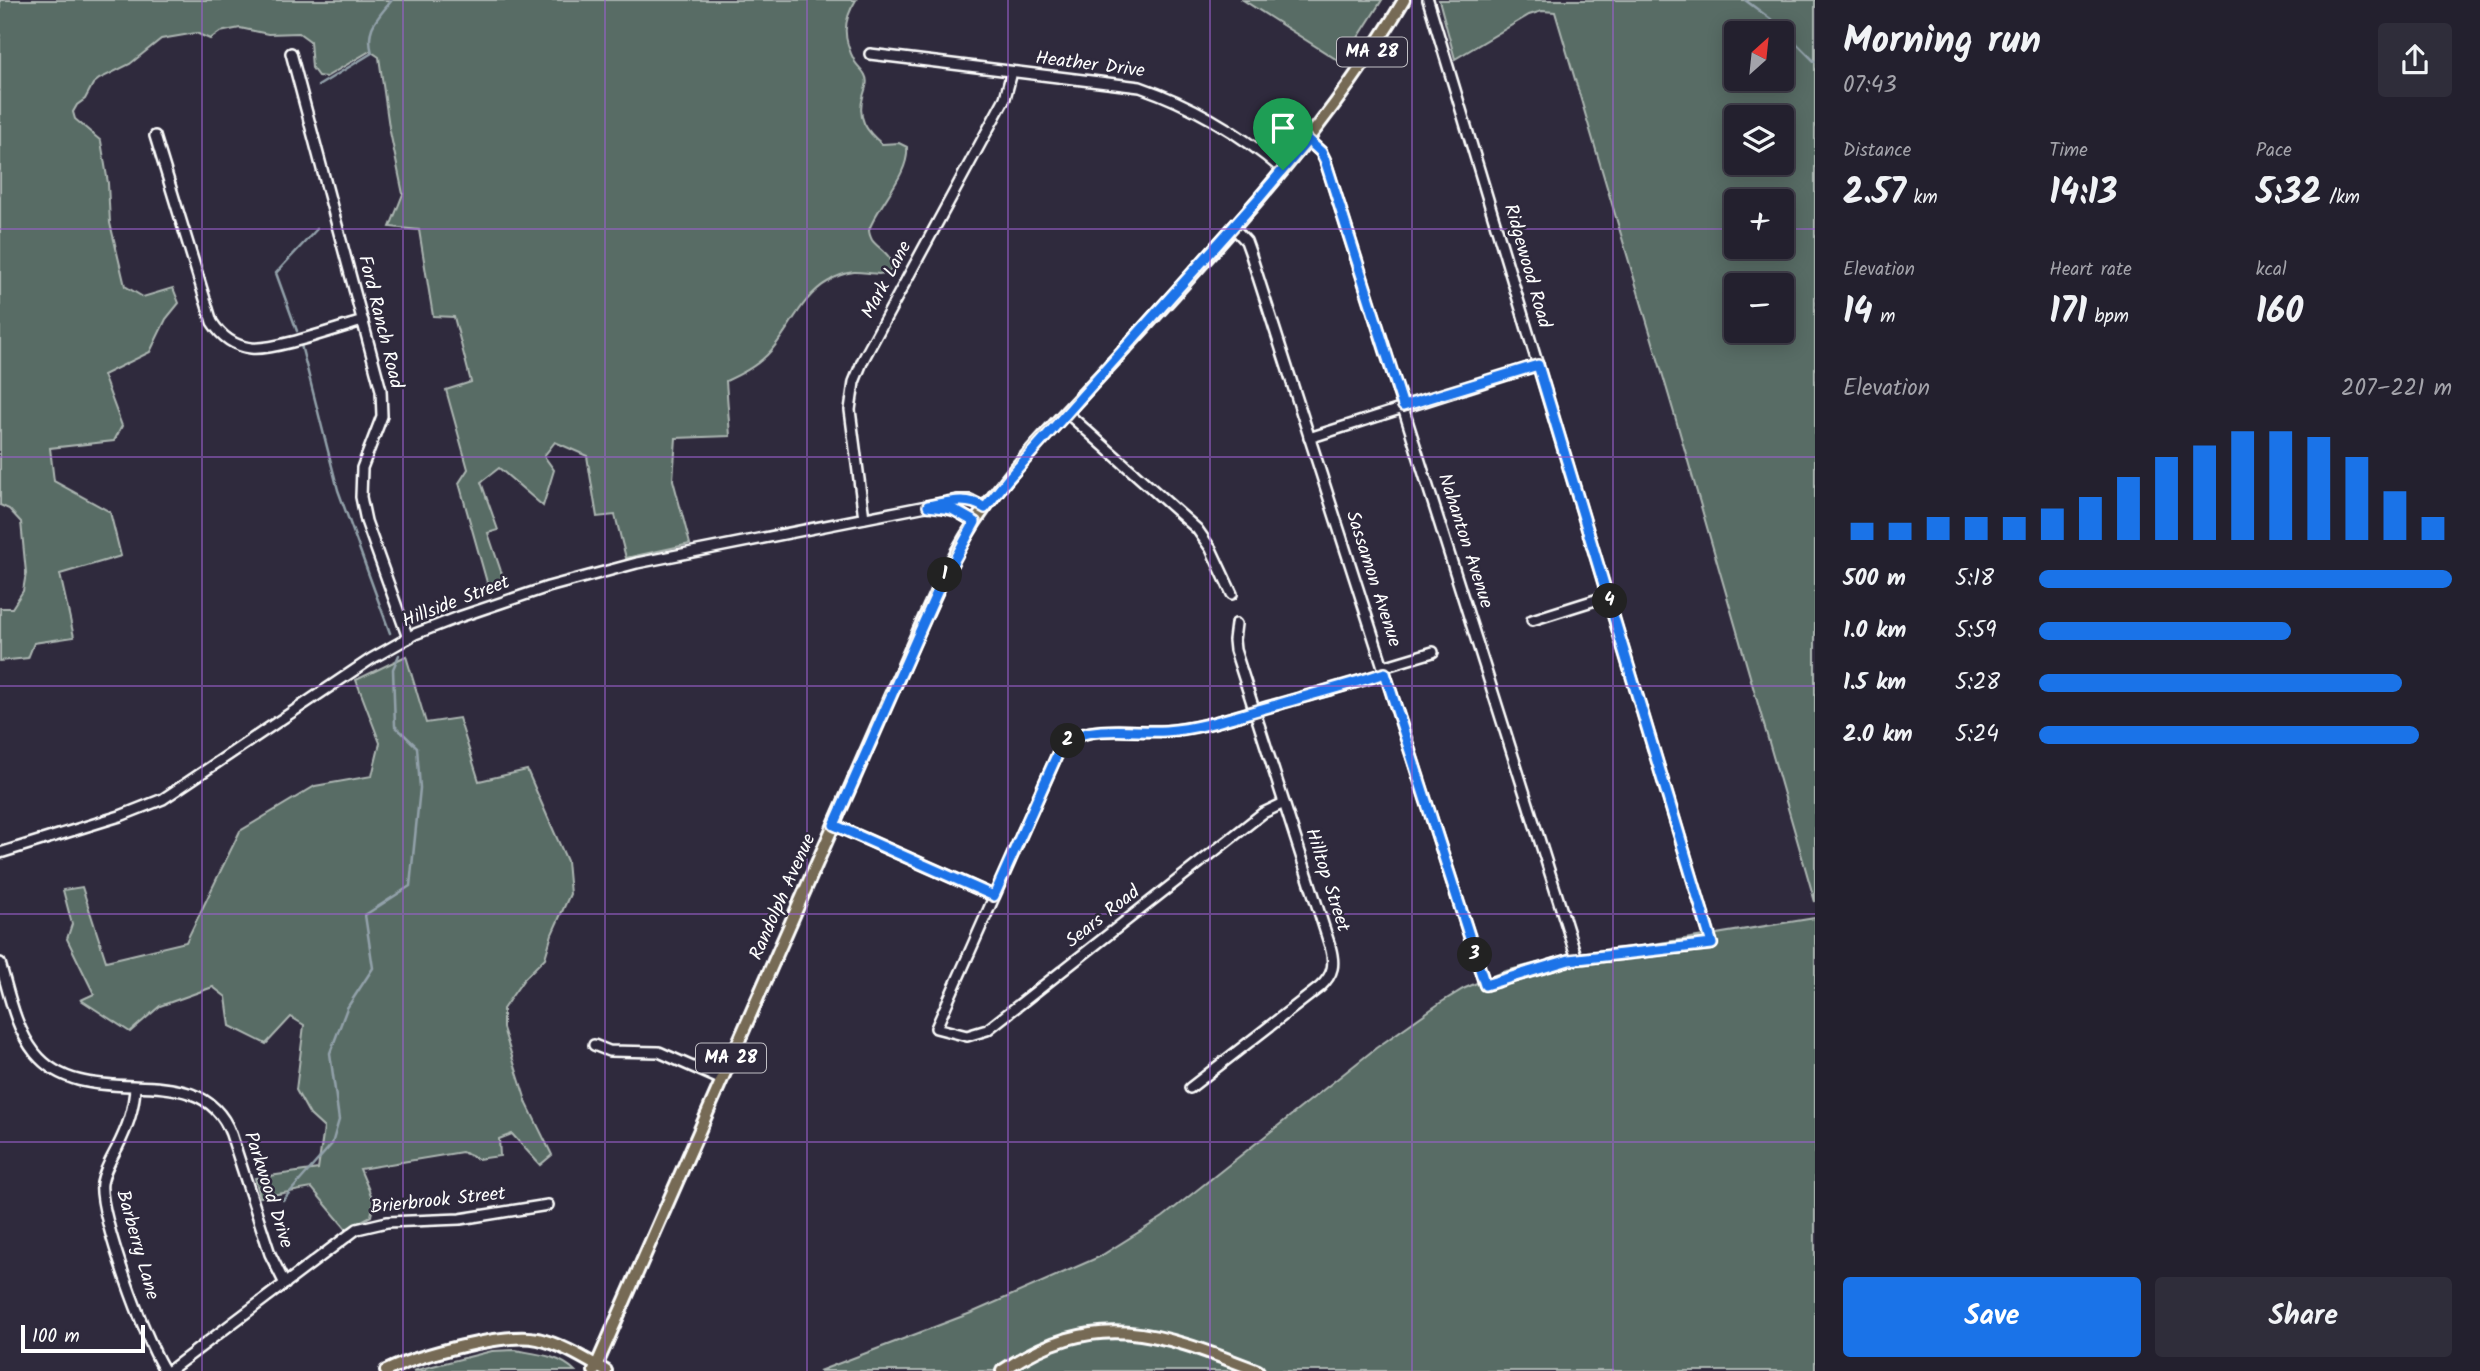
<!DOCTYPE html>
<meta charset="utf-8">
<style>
body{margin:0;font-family:Kalam,sans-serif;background:#2f2d3a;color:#f1f3f6;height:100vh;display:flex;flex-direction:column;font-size:26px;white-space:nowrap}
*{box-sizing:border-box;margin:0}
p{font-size:23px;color:#a3a3aa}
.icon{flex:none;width:38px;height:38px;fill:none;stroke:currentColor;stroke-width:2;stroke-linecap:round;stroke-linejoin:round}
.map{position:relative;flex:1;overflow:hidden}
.panel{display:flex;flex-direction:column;background:#23202e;width:665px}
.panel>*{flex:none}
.needle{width:46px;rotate:27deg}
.buttons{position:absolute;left:1724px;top:21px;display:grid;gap:14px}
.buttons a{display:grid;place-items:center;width:70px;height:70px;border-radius:7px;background:#23202e;box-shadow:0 4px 18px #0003,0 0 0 2px #403e4a;font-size:35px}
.scale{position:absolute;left:21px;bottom:18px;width:124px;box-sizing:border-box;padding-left:7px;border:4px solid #fff;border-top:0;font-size:19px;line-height:24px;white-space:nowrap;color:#fff;-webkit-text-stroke:5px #2f2a3d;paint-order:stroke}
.pin{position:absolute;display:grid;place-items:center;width:60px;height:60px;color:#fff;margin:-72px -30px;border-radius:50% 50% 50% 0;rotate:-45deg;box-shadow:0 0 7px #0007}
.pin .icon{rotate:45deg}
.km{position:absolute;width:35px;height:35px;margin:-18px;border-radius:50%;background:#222;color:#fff;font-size:19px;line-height:35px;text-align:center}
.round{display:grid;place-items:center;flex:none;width:74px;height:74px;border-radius:7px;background:#2f2d3a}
.summary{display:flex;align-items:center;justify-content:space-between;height:119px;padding:0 28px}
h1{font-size:38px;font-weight:600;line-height:52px}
.metrics{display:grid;grid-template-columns:repeat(3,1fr);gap:10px;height:119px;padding:7px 28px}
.metrics div{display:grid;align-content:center}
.metrics b{font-size:35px;font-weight:600}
.metrics small{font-size:19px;font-weight:400}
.metrics p{font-size:19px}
.chart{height:196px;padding:14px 28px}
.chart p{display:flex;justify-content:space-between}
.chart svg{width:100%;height:126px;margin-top:7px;stroke:#1a73e8;stroke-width:6}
.button{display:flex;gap:14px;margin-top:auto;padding:14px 28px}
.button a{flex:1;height:80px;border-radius:7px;background:#1a73e8;color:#fff;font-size:28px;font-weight:600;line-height:80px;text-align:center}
.button a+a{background:#2f2d3a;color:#f1f3f6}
ul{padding:0 28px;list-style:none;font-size:23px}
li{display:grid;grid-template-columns:112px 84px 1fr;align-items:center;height:52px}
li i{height:18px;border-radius:9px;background:#1a73e8}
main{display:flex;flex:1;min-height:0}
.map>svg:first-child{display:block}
.green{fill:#596c65;stroke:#acb6b2;stroke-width:2;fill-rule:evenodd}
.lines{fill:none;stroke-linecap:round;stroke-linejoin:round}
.stream{stroke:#92a1aa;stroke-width:2.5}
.minor-casing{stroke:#fff;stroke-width:14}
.major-casing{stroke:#fff;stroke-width:16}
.minor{stroke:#2f2a3d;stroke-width:9}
.major{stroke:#766a54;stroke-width:10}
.route-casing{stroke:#fff;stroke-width:14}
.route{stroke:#1a73e8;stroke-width:9}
.grid{fill:none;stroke:#9c61cf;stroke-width:2;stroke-opacity:0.55}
.labels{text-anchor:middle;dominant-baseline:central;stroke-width:5;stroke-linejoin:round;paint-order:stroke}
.shield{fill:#2f2a3d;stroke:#c1bfc5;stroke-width:2}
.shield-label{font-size:18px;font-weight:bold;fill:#fff}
.street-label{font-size:19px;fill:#fff;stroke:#2f2a3d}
</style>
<main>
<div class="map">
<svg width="1815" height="1371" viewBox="0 0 1815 1371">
<rect width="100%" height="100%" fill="#2f2a3d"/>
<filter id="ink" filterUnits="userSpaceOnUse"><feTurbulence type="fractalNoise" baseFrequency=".0143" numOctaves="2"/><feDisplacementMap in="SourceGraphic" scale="14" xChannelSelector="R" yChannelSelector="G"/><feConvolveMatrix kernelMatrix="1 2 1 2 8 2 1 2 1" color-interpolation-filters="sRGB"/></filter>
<g filter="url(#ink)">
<g class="green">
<path d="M0,0H856C842,22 843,39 855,62C858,67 863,70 865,75C869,82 865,89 863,97C857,118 866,131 882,144L899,143L907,147C910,174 878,204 869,230C869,232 871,238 872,240C877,248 898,258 890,270C884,278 864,271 854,272C846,273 836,276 829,281C800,297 789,333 767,355C755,367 741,374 726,381L730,436L676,438L673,480L690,544L626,558L615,515L597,517L587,456L555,442L544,456L554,470L543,506L499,468L481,482L498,530L488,533L505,583L488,586L459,483L468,469L446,390L471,382L454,317L433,316L419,230L390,227L403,194L389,127L379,57L370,51L326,77L318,76L312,68L310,41L299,33L268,34L240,28L220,32L210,39L196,33L161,39L130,64L99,79L93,84L85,99L77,105L73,112L75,119L101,141L108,183L110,223L125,286L143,297L173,288L179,303L166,319L150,352L103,375L122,426L114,441L50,448L54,481L110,512L121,556L60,574L74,637L34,643L28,658L0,661V608H12L23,591L26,573L21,522L9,509L0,505Z"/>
<polygon points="1243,0 1382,0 1342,63"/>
<path d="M1439,0H1815V902L1679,430L1555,12L1542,11L1529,15L1455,59ZM1736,33H1782V79H1736ZM1736,117H1782V163H1736ZM1782,201V247H1736V201ZM1782,285V331H1736V285Z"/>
<polygon points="406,656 426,723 459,718 479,781 527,770 567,861 570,894 552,934 545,958 524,979 503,1009 503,1028 527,1104 552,1155 540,1165 512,1134 499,1139 500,1156 478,1159 462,1152 360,1169 374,1202 371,1216 346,1229 312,1188 260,1197 255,1178 318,1169 324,1128 310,1115 296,1090 304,1025 291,1017 266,1044 230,1026 226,997 213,987 160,1006 130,1032 81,1000 94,994 67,939 72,924 63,890 82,887 106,961 186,942 240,831 315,786 372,776 380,743 356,680"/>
<polygon points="1815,918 1815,1371 819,1371 971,1313 1099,1257 1163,1217 1376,1048 1440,1003 1463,989 1502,972 1537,963"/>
<path d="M515,1350C536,1354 559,1355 575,1371H413L492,1351Z"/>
</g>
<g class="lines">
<g class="stream">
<polyline points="1745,0 1776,23 1815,62"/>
<path d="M318,86L372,53C365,28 377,19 392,0"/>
<polyline points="297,331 276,273 317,229"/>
<polyline points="301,345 338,490 390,633"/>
<polyline points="283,1200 332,1144 339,1120 330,1053 347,1008 373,968 365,915 410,886 420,788 417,747 395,726 393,669 399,655"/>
</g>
<g class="minor-casing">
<g id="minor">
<polyline points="291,53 381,390 382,416 362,468 361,497 366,521 408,638"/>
<path d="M870,54L1140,87C1192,105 1241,134 1283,170"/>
<path d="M155,136L212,322C221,336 234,346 251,348C273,351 338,328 363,321"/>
<polyline points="1308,140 1321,152 1325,160 1577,959"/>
<polyline points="1233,227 1246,241 1250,252 1485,985 1569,960 1712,944 1428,0"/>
<polyline points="1067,413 1197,529 1211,549 1232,594"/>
<polyline points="1309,438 1538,365"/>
<polyline points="937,506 956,511 975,522"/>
<polyline points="864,518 850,410 854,382 863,360 1005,98 1012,72"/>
<polyline points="1532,620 1608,596"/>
<polyline points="1383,667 1433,652"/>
<path d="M1284,803L1263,813L987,1030L967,1036L936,1028L1057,755C1076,719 1131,734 1166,731C1202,728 1236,716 1271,706C1309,695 1347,686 1385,673"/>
<polyline points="834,825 994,896"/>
<polyline points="0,853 120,816 163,799 371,659 415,634 459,617 548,587 637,563 957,500 970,500 985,508"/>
<path d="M0,963C9,993 15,1028 35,1053C87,1118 199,1050 231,1134L270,1254L285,1284"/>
<polyline points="594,1045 609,1051 659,1052 722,1080"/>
<path d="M135,1087C134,1110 127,1128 117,1148C111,1159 104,1171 102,1183C98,1213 147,1345 165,1371"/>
<path d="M1190,1088L1320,987C1334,974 1335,964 1330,946L1235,650L1234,640L1236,624"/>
<polyline points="169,1371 357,1229 387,1222 460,1219 548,1205"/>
</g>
</g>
<g class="major-casing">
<g id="major">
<path d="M386,1371C419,1355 503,1332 538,1339C561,1344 585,1359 606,1371"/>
<path d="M594,1371L896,683C920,629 942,572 975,522C1014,464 1066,413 1113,362C1217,247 1325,134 1404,0"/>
<path d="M1002,1371C1097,1307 1160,1333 1258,1371"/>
</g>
</g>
<use href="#minor" class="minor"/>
<use href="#major" class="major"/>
</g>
</g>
<g class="lines" filter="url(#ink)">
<g class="route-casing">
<path id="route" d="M1308,140L1321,152L1325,160L1403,406L1538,365L1712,944L1569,960L1485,985L1385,673C1349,685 1312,694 1276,705C1239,715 1204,728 1166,731C1132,734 1075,719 1057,755L994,896L834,825L938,590L975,522L952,509L928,506C949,502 967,496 985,508L1008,479L1259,198Z"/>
</g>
<use href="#route" class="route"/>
</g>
<path class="grid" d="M202,0V1371M403,0V1371M605,0V1371M807,0V1371M1008,0V1371M1210,0V1371M1412,0V1371M1613,0V1371M0,229H1736M1782,229H1815M0,457H1815M0,686H1815M0,914H1815M0,1142H1815"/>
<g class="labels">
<g class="shield">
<rect x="1337" y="37.5" width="70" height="29" rx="5"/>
<rect x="696" y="1043.5" width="70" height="29" rx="5"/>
</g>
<g class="shield-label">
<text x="1372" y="52">MA 28</text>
<text x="731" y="1058">MA 28</text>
</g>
<g class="street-label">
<text transform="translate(1090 65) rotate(7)">Heather Drive</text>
<text transform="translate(1527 266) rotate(74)">Ridgewood Road</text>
<text transform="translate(887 280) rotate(-62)">Mark Lane</text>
<text transform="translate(380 322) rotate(76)">Ford Ranch Road</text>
<text transform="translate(1465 541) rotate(72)">Nahanton Avenue</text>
<text transform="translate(1373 579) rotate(72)">Sassamon Avenue</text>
<text transform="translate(456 602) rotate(-21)">Hillside Street</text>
<text transform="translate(1327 880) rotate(72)">Hilltop Street</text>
<text transform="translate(783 897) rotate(-66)">Randolph Avenue</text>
<text transform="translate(1103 917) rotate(-38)">Sears Road</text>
<text transform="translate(268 1190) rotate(72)">Parkwood Drive</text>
<text transform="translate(438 1201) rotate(-6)">Brierbrook Street</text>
<text transform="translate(137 1245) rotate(74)">Barberry Lane</text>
</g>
</g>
</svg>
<div class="buttons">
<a><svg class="needle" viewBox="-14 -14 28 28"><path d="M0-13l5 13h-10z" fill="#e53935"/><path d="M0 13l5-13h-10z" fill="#a3a3aa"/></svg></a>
<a><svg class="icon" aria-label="layers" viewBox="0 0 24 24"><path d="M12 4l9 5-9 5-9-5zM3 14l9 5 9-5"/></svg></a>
<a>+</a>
<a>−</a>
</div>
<div class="scale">100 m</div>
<div class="pin" style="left:1283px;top:170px;background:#1e9e55"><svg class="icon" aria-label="arrive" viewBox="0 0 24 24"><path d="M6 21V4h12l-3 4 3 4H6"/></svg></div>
<b class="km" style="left:945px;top:575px">1</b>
<b class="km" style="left:1068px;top:741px">2</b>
<b class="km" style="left:1475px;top:955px">3</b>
<b class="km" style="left:1610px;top:601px">4</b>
</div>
<section class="panel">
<div class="summary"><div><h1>Morning run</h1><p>07:43</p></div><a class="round"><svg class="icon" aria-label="share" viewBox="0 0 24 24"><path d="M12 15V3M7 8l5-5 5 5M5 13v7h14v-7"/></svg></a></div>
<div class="metrics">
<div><p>Distance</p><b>2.57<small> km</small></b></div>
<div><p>Time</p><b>14:13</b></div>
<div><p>Pace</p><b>5:32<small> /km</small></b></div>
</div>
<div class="metrics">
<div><p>Elevation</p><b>14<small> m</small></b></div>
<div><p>Heart rate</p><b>171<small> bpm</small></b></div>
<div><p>kcal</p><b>160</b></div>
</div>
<div class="chart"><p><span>Elevation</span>207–221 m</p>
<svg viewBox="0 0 160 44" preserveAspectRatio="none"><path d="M5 44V38M15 44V38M25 44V36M35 44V36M45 44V36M55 44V33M65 44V29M75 44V22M85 44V15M95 44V11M105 44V6M115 44V6M125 44V8M135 44V15M145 44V27M155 44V36"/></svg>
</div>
<ul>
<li><b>500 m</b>5:18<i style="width:100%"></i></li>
<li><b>1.0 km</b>5:59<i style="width:61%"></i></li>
<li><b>1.5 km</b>5:28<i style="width:88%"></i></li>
<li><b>2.0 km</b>5:24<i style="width:92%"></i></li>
</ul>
<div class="button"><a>Save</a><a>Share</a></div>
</section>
</main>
